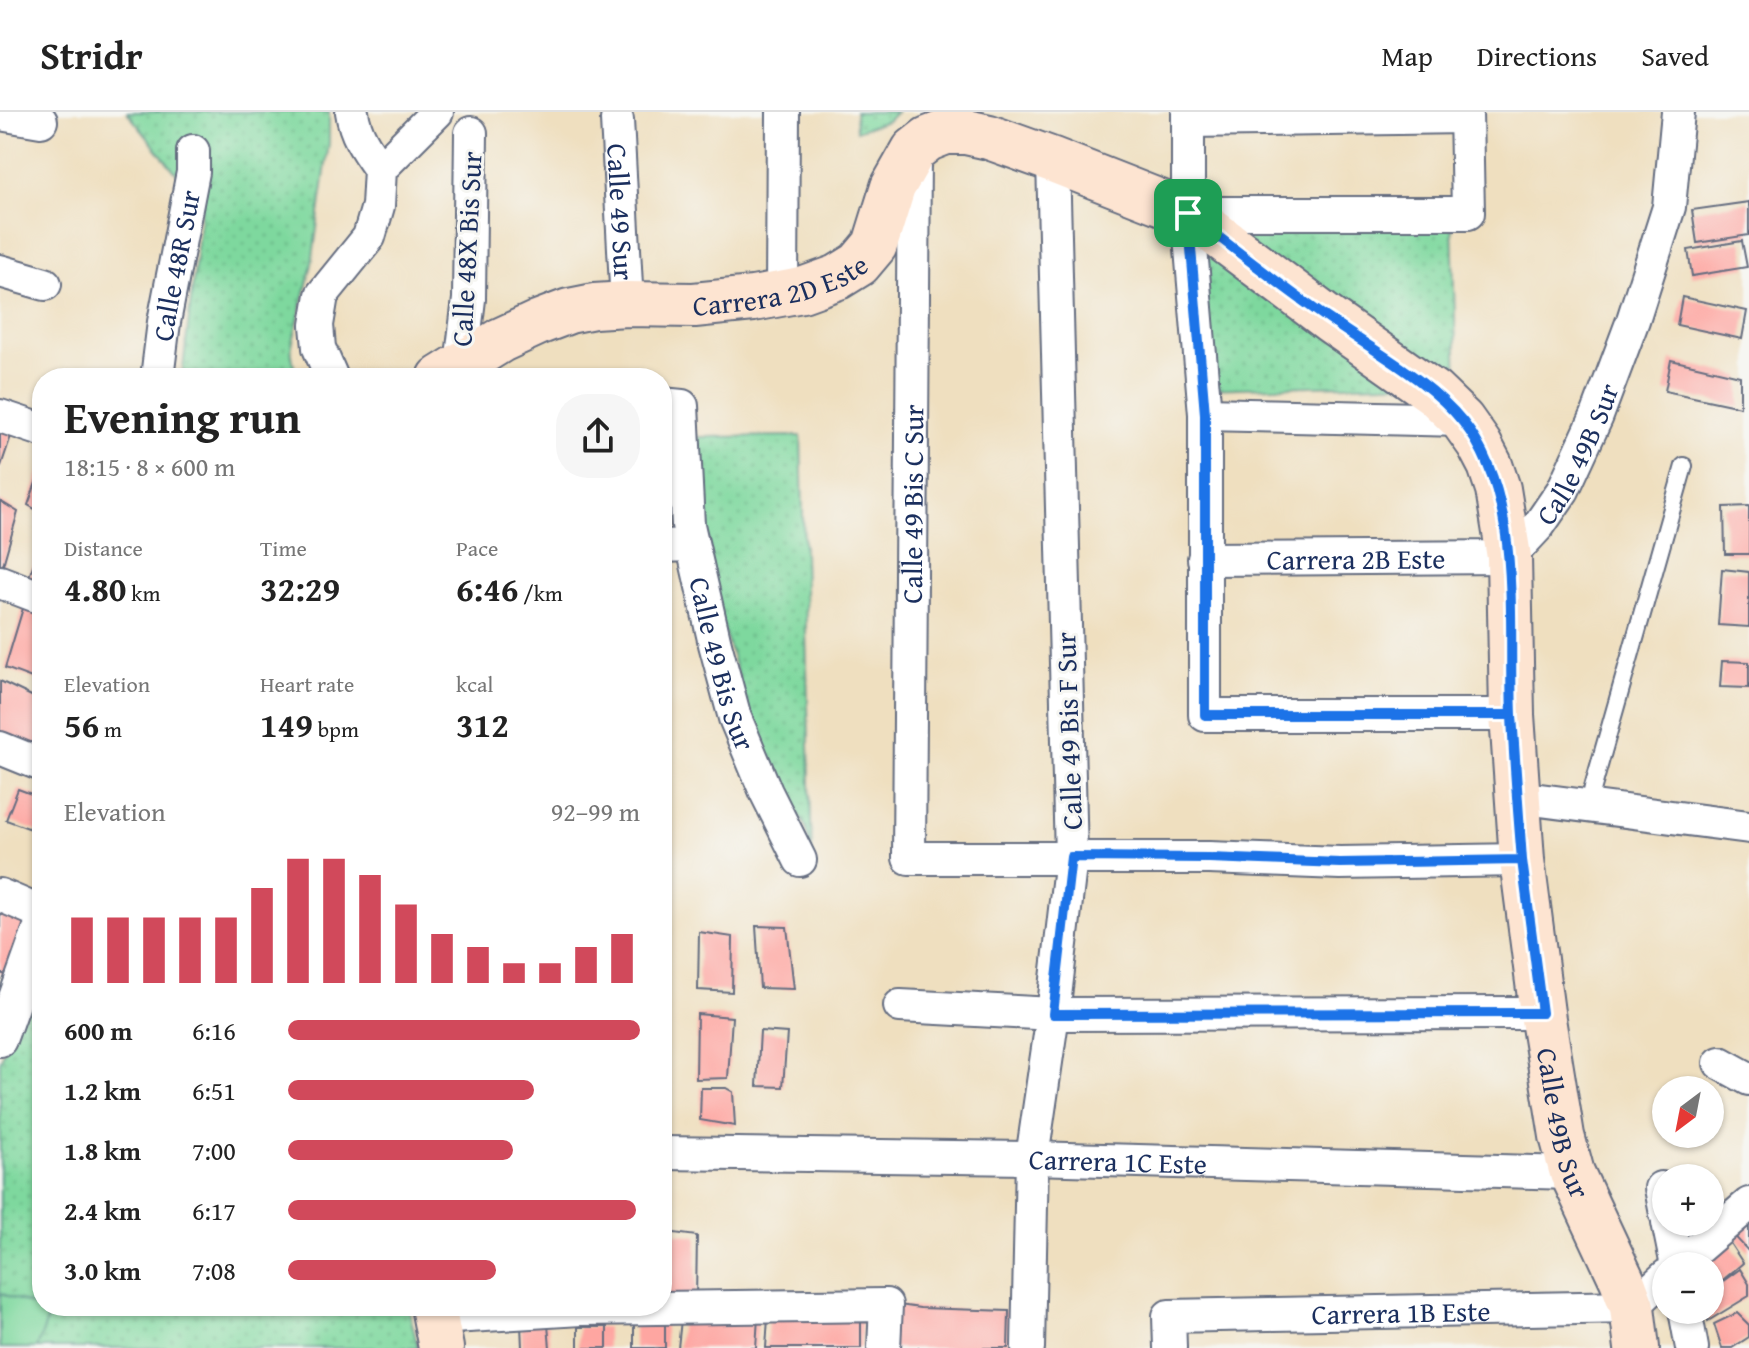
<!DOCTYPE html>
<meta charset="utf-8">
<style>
body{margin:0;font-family:"Gentium Book Plus",serif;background:#f6f6f6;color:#222;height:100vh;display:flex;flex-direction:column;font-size:30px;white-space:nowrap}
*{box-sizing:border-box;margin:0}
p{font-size:26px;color:#767676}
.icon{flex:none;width:44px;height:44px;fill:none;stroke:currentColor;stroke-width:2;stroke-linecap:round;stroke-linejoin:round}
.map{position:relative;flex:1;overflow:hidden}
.sheet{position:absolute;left:32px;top:256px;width:640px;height:948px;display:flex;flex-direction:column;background:#fff;border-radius:32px;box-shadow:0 2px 6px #0004}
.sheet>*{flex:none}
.needle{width:52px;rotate:212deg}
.tools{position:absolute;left:1652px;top:964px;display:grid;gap:16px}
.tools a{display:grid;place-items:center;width:72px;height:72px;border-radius:50%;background:#fff;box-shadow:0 2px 6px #0004;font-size:40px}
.pin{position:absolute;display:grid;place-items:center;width:68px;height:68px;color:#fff;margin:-34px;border-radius:16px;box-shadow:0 4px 12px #0006}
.round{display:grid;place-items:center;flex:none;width:84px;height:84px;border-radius:32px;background:#f6f6f6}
.summary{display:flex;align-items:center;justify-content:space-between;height:136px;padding:0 32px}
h1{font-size:44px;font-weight:600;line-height:60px}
.metrics{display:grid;grid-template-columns:repeat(3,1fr);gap:12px;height:136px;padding:8px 32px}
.metrics div{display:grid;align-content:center}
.metrics b{font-size:34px;font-weight:600}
.metrics small{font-size:22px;font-weight:400}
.metrics p{font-size:22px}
.chart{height:224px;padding:16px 32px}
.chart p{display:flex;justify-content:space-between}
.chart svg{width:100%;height:144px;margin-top:8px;stroke:#d1495b;stroke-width:6}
ul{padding:0 32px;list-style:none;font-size:26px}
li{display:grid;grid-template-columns:128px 96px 1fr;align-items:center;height:60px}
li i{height:20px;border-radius:10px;background:#d1495b}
header{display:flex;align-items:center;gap:48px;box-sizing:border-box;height:112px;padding:0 40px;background:#fff;border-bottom:2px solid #e0e0e0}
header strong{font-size:38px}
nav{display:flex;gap:44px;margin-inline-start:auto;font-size:28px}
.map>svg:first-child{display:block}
.grass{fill:url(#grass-dots);stroke:#4c847e;stroke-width:2}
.garden{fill:#7ed89e;stroke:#4c847e;stroke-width:2}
.building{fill:#fea6a1}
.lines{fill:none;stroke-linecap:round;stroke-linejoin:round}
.lane-casing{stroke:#656d80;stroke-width:20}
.street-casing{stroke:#656d80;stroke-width:36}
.secondary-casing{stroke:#656d80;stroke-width:48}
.lane{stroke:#fff;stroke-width:16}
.street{stroke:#fff;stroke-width:32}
.secondary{stroke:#fde4d1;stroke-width:44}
.route-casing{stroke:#fff;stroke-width:16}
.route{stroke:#1a73e8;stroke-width:10}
.labels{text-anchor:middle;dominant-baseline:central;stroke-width:6;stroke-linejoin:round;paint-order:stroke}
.street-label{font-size:28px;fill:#1b2f5e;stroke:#f6f6f2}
</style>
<header>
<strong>Stridr</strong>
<nav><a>Map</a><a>Directions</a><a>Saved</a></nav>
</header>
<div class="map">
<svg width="1749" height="1236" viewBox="0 0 1749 1236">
<defs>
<pattern id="grass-dots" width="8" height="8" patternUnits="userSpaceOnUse" patternTransform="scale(2)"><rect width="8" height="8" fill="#7ed89e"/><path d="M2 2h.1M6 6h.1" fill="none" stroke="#6cba8a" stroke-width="1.8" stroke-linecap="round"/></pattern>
</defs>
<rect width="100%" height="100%" fill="#f6f6f2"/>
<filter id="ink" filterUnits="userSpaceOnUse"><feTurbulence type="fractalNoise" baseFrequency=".0125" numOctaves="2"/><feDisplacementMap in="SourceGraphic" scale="16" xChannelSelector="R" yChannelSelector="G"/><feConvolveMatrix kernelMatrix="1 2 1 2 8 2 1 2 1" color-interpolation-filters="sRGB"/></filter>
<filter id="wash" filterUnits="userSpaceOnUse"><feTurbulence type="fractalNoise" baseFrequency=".006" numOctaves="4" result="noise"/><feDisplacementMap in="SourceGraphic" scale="32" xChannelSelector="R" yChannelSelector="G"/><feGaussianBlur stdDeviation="1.8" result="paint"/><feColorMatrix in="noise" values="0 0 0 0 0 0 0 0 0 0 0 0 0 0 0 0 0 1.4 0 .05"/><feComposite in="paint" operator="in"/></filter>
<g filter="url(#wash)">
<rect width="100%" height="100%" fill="#efdfbf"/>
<g class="grass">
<polygon points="127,0 329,0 329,31 312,152 291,237 296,266 182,266 202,93"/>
<polygon points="855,0 896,0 887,9 856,19"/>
<polygon points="1452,111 1457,270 1205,277 1200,117"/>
<polygon points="801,324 812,748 806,715 777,665 747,593 715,489 698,325"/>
<polygon points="42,838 42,1194 408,1194 418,1236 0,1236 0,950"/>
</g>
<polygon class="garden" points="0,1181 50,1200 37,1236 0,1236"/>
<g id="blocks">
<g class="building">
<polygon points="1749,90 1749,123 1697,131 1692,98"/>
<polygon points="1742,129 1747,155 1692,164 1688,138"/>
<polygon points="1682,185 1747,199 1742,227 1677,213"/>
<polygon points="1671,248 1740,264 1740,295 1665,279"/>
<polygon points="0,316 12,321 1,354 0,354"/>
<polygon points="42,354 42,401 28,393"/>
<polygon points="0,389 18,400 1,460 0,460"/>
<polygon points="1749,394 1749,442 1725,442 1724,395"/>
<polygon points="42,430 42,475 28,467"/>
<polygon points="1722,457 1749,460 1749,515 1718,513"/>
<polygon points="24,493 42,502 42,550 37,568 5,556"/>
<polygon points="1722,549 1749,550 1749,576 1720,575"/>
<polygon points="0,569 42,589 42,641 0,623"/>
<polygon points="18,677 42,686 42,721 6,708"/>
<polygon points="4,795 33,807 12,865 0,861 0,804"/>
<polygon points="756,814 787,815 794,877 760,876"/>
<polygon points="699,820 733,825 732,880 698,878"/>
<polygon points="697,902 732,905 728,966 696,967"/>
<polygon points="760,919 787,921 783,975 757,974"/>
<polygon points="701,976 726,976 733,980 735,1014 700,1008"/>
<polygon points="662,1067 669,1067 667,1106 662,1105"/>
<polygon points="1749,1105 1749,1140 1730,1119"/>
<polygon points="667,1120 697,1124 696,1188 666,1187"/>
<polygon points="1724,1122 1743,1151 1712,1177 1740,1157 1749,1172 1749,1184 1708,1209 1705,1198 1710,1198 1710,1154 1693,1154"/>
<polygon points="892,1192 920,1196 1009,1199 1008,1236 890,1236"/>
<polygon points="682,1198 758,1205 756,1236 678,1236"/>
<polygon points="861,1200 861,1236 766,1236 768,1206"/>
<polygon points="1737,1201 1749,1213 1749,1225 1732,1236 1722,1236 1714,1212"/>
<rect x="634" y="1209" width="31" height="27"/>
<polygon points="521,1212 548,1213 550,1236 522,1236"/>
<rect x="578" y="1215" width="29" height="21"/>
</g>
</g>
</g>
<g filter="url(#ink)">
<use href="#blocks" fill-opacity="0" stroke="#656d80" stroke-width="2"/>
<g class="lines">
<g class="lane-casing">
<polyline id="lane" points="1589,694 1593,675 1684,354"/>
</g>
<g class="street-casing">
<g id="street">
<polyline points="1188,0 1188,101 1205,302 1205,603 1512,603"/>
<polyline points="0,2 41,9"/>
<path id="s1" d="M617,8L627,192"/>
<polyline points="1188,9 1466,5"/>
<polyline points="471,21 469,187 461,253 472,264"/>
<polyline points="380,57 437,0"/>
<polyline points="1188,101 1468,101 1466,0"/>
<polyline points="0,159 45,172"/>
<polyline points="782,183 783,0"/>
<path id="s2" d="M157,266L164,210L193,60V39"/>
<path d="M332,266L319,236L317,213L322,183L369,125L378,94L380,57C367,39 355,23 352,0"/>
<path id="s3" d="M662,292L682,294L688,413L715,532L735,606L766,680L800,748"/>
<polyline points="1205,302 1462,308"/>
<polyline points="0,304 42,318"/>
<polyline points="662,434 692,433"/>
<path id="s4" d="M1204,447L1509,445L1539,413L1563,378L1597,304L1633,208L1669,95L1678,0"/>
<polyline points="0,470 42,486"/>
<polyline points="0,636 42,653"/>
<polyline points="1517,685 1749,715"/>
<path id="s5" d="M909,746L914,42"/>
<polyline points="914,746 1209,746 1340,751 1522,748"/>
<polyline points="0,783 42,801"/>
<polyline points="900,894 1053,902 1542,901"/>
<polyline points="0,928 42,810"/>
<polyline points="1720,951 1749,967"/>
<path id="s6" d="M662,1041L1032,1046L1572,1061"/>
<polyline points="1661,1076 1666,1102"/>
<polyline points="1668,1110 1677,1154"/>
<polyline points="1677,1154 1749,1092"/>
<polyline points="1685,1198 1692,1236"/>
<polyline points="436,1206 581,1197 886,1193 884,1236"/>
<polyline points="1028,1236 1032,1046 1053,902 1071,745 1053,48"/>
<path id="s7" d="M1170,1236L1169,1204L1632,1195L1666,1164"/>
</g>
</g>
<g class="secondary-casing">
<g id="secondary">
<path id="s8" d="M440,266L501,228L540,210L569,199L594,194L627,192L694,193L753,187L802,178L838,165L859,152L875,133L893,75L914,38L928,27L946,20H966L989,25L1053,48L1188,101L1330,208L1434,281L1462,308L1479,332L1490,353L1498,377L1509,445L1512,603L1522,748L1542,901L1562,1024L1572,1061L1622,1168L1632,1195L1637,1236"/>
<polyline points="433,1194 441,1236"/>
</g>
</g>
<use href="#lane" class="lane"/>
<use href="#street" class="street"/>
<use href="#secondary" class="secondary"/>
</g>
</g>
<g class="lines" filter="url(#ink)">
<g class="route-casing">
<path id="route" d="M1188,101C1236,138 1283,176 1333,210C1376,240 1430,269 1463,310C1524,386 1508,510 1512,603C1514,652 1518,700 1522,748L1340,751L1209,746L1071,745L1053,902L1542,901L1522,748L1512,603H1205V302L1188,101"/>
</g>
<use href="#route" class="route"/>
</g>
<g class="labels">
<g class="street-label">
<text stroke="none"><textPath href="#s1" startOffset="92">Calle 49 Sur</textPath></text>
<text transform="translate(466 137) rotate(-87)">Calle 48X Bis Sur</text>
<text stroke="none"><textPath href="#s2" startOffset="114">Calle 48R Sur</textPath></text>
<text stroke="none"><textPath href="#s8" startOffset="360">Carrera 2D Este</textPath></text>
<text stroke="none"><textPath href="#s4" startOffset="430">Calle 49B Sur</textPath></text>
<text stroke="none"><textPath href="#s5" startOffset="354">Calle 49 Bis C Sur</textPath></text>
<text stroke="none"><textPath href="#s4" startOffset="152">Carrera 2B Este</textPath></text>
<text stroke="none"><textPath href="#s3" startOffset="282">Calle 49 Bis Sur</textPath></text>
<text transform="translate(1068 619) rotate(-92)">Calle 49 Bis F Sur</text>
<text stroke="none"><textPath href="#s8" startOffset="1926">Calle 49B Sur</textPath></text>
<text stroke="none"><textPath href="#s6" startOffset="456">Carrera 1C Este</textPath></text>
<text stroke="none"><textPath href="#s7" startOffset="264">Carrera 1B Este</textPath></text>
</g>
</g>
</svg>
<div class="tools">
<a><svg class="needle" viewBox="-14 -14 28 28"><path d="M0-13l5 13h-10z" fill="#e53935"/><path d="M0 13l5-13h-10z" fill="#767676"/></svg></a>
<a>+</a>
<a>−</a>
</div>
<div class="pin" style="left:1188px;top:101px;background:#1e9e55"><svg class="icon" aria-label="arrive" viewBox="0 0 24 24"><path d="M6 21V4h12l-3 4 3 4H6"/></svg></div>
<section class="sheet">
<div class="summary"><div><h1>Evening run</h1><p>18:15 · 8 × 600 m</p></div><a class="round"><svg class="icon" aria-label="share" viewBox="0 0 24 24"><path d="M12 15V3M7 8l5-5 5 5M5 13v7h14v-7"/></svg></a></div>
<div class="metrics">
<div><p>Distance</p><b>4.80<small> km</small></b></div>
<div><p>Time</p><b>32:29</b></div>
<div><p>Pace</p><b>6:46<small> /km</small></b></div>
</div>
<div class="metrics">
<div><p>Elevation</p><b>56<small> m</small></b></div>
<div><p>Heart rate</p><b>149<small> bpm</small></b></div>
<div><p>kcal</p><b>312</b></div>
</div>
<div class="chart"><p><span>Elevation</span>92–99 m</p>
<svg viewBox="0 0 160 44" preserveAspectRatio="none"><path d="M5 44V24M15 44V24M25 44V24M35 44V24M45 44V24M55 44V15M65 44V6M75 44V6M85 44V11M95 44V20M105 44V29M115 44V33M125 44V38M135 44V38M145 44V33M155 44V29"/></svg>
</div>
<ul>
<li><b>600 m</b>6:16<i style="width:100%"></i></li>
<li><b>1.2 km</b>6:51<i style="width:70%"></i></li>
<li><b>1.8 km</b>7:00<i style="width:64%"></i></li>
<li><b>2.4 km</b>6:17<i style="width:99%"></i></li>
<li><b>3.0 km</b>7:08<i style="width:59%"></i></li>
</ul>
</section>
</div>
